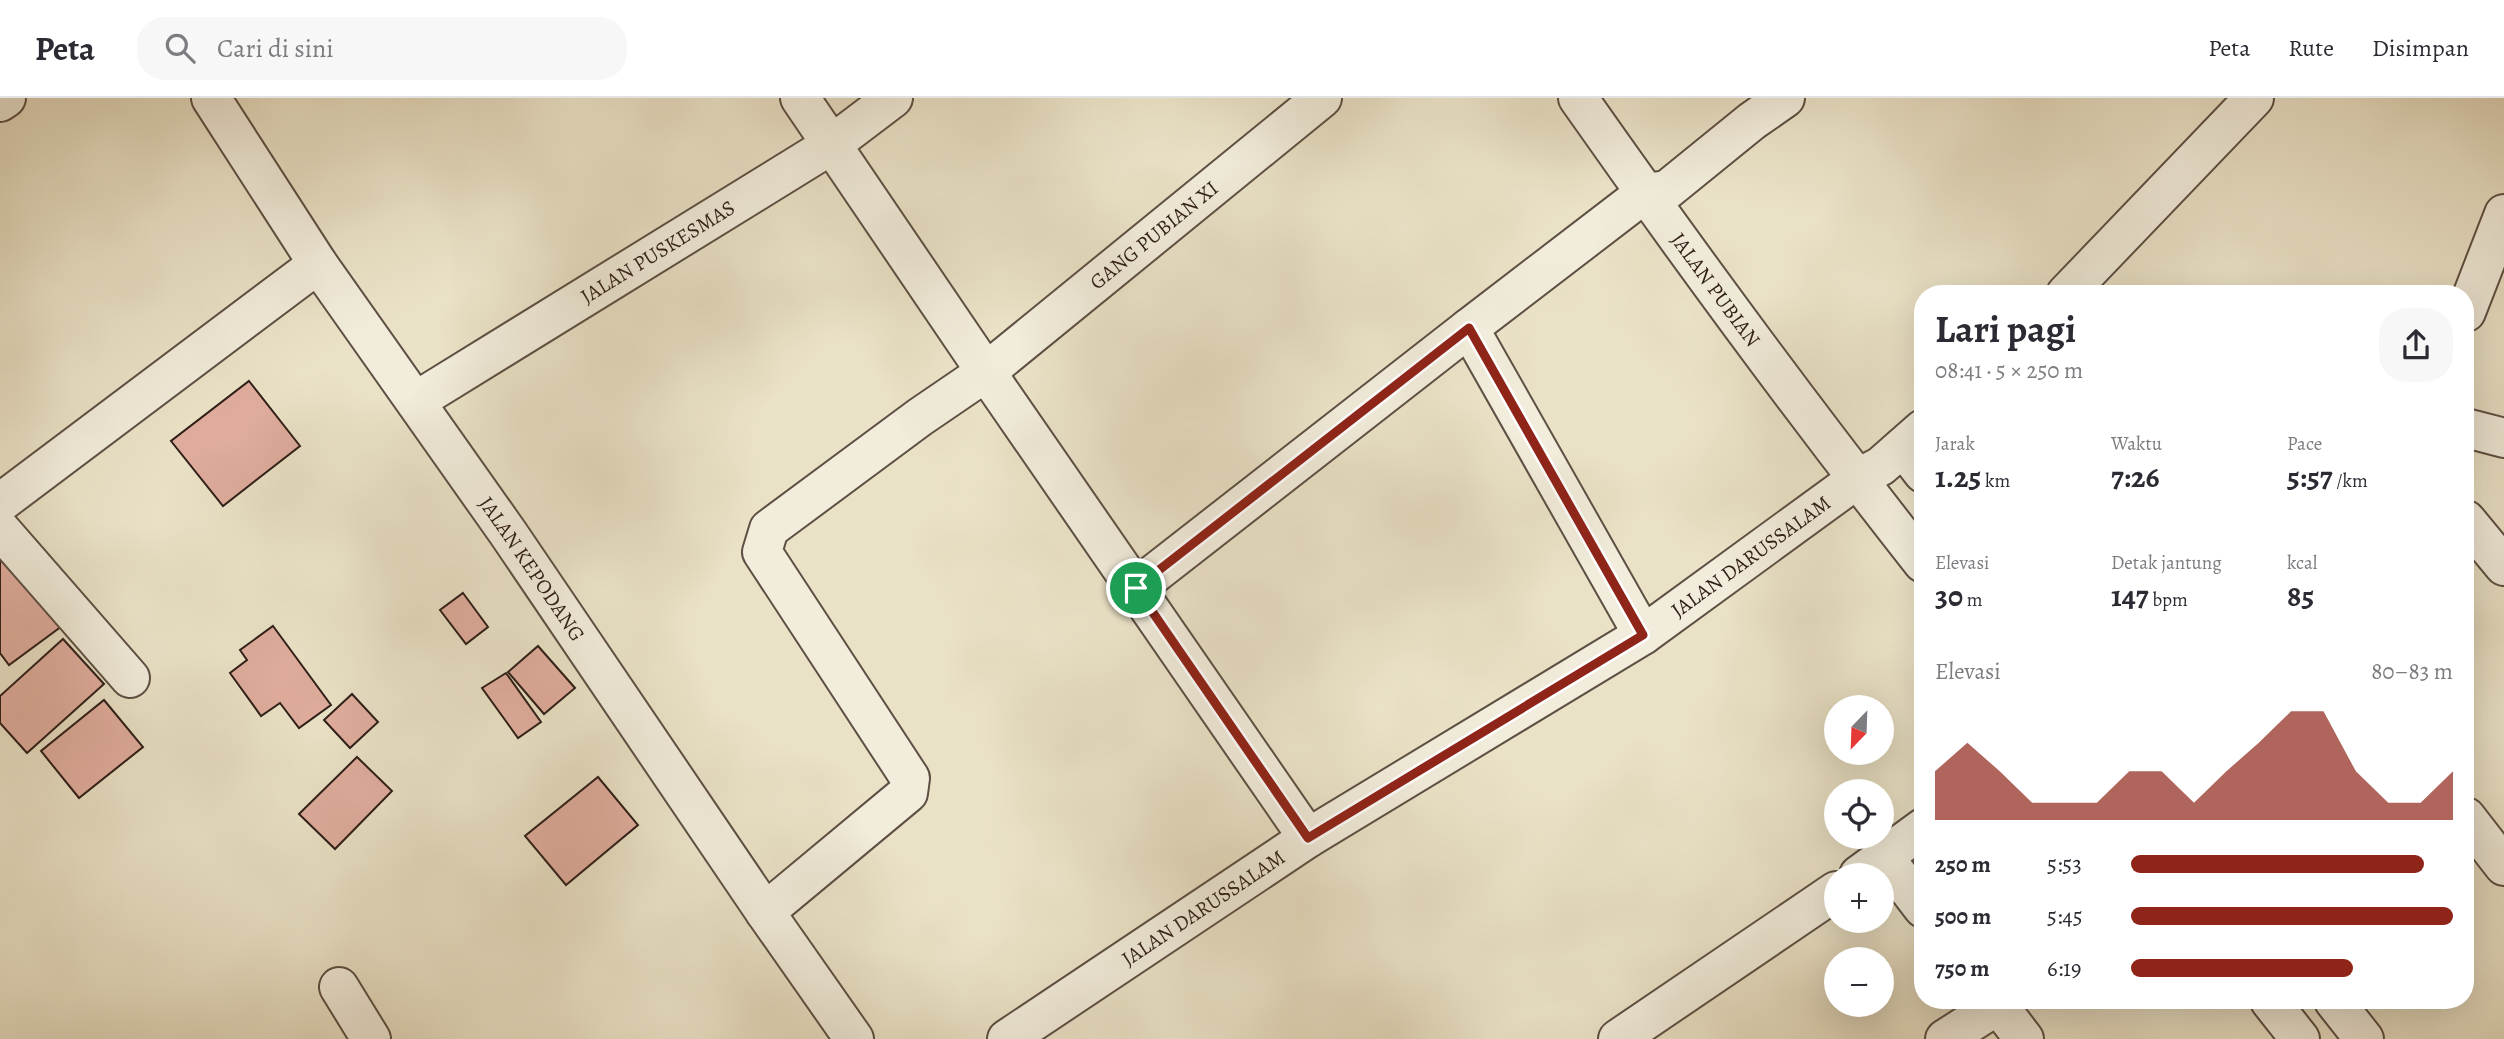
<!DOCTYPE html>
<html lang="id">
<meta charset="utf-8">
<style>
body{margin:0;font-family:Alegreya,serif;background:#f7f7f7;color:#2b2b33;height:100vh;display:flex;flex-direction:column;font-size:26px;white-space:nowrap}
*{box-sizing:border-box;margin:0}
p{font-size:23px;color:#7c7c81}
.icon{flex:none;width:38px;height:38px;fill:none;stroke:currentColor;stroke-width:2;stroke-linecap:round;stroke-linejoin:round}
.map{position:relative;flex:1;overflow:hidden}
.panel{position:absolute;left:1914px;top:187px;width:560px;height:724px;display:flex;flex-direction:column;background:#fff;border-radius:28px;box-shadow:0 7px 28px #0002}
.panel>*{flex:none}
.needle{width:46px;rotate:203deg}
.tools{position:absolute;left:1824px;top:597px;display:grid;gap:14px}
.tools a{display:grid;place-items:center;width:70px;height:70px;border-radius:50%;background:#fff;box-shadow:0 7px 28px #0002;font-size:35px}
.pin{position:absolute;display:grid;place-items:center;width:60px;height:60px;color:#fff;margin:-30px;border:4px solid #fff;border-radius:50%;box-shadow:0 2px 7px #0007}
.round{display:grid;place-items:center;flex:none;width:74px;height:74px;border-radius:28px;background:#f7f7f7}
.overview{display:flex;align-items:center;justify-content:space-between;height:119px;padding:0 21px}
h1{font-size:38px;font-weight:700;line-height:52px}
.figures{display:grid;grid-template-columns:repeat(3,1fr);gap:10px;height:119px;padding:7px 21px}
.figures div{display:grid;align-content:center}
.figures b{font-size:30px;font-weight:700}
.figures small{font-size:19px;font-weight:400}
.figures p{font-size:19px}
.chart{height:196px;padding:14px 21px}
.chart p{display:flex;justify-content:space-between}
.chart svg{width:100%;height:126px;margin-top:7px;fill:#8f2418;opacity:.7}
ul{padding:0 21px;list-style:none;font-size:23px}
li{display:grid;grid-template-columns:112px 84px 1fr;align-items:center;height:52px}
li i{height:18px;border-radius:9px;background:#8f2418}
header{display:flex;align-items:center;gap:42px;box-sizing:border-box;height:98px;padding:0 35px;background:#fff;border-bottom:2px solid #e1e1e2}
header strong{font-size:33px}
nav{display:flex;gap:38px;margin-inline-start:auto;font-size:24px}
.search{width:490px;height:63px;background:#f7f7f7;display:flex;align-items:center;gap:18px;box-sizing:border-box;padding:0 24px;border-radius:28px;color:#7c7c81;font-size:26px}
.map>svg:first-child{display:block}
.building{fill:#e0ad9e;stroke:#2e1e17;stroke-width:2}
.lines{fill:none;stroke-linecap:round;stroke-linejoin:round}
.minor-casing{stroke:#5d4f43;stroke-width:42}
.minor{stroke:#f1ecdb;stroke-width:38}
.route-casing{stroke:#fff;stroke-width:14}
.route{stroke:#8f2418;stroke-width:9}
.labels{text-anchor:middle;dominant-baseline:central;stroke-width:6;stroke-linejoin:round;paint-order:stroke}
.street-label{font-size:21px;fill:#2e1e17;stroke:#f1ecdb}
</style>
<header>
<strong>Peta</strong>
<div class="search"><svg class="icon" aria-label="search" viewBox="0 0 24 24"><circle cx="10" cy="10" r="6"/><path d="M15 15l6 6"/></svg>Cari di sini</div>
<nav><a>Peta</a><a>Rute</a><a>Disimpan</a></nav>
</header>
<div class="map">
<svg width="2504" height="941" viewBox="0 0 2504 941">
<rect width="100%" height="100%" fill="#eae2c7"/>
<filter id="stains"><feTurbulence type="fractalNoise" baseFrequency=".00286" numOctaves="4"/><feColorMatrix values="0 0 0 0 .2 0 0 0 0 .09 0 0 0 0 .02 0 0 0 .5 -.17"/></filter>
<radialGradient id="worn" r=".72"><stop offset=".6" stop-color="#630" stop-opacity="0"/><stop offset="1" stop-color="#630" stop-opacity=".3"/></radialGradient>
<g class="building">
<polygon points="249,283 300,348 223,408 171,343"/>
<polygon points="8,455 62,528 9,567 0,555 0,461"/>
<polygon points="463,495 488,529 466,546 440,512"/>
<polygon points="273,528 331,607 299,630 280,605 261,618 230,575 247,562 240,552"/>
<polygon points="63,541 104,586 27,655 0,625 0,598"/>
<polygon points="538,548 575,590 544,616 508,574"/>
<polygon points="506,575 541,624 518,640 482,590"/>
<polygon points="352,596 378,624 350,650 324,622"/>
<polygon points="104,602 143,649 79,700 41,653"/>
<polygon points="357,659 392,693 335,751 299,716"/>
<polygon points="598,679 638,727 566,787 525,738"/>
</g>
<g class="lines">
<g class="minor-casing">
<g id="minor">
<path id="s1" d="M211,0L318,166L508,435L765,814L854,941"/>
<polyline points="800,0 986,274 1308,740"/>
<path id="s2" d="M1578,0C1689,158 1804,314 1923,465"/>
<polyline points="0,4 6,0"/>
<polyline points="2066,196 2254,0"/>
<polyline points="2466,214 2504,116"/>
<path id="s3" d="M416,303L831,47L893,0"/>
<polyline points="2466,330 2504,340"/>
<polyline points="1903,349 1923,375"/>
<polyline points="0,405 318,166"/>
<polyline points="2466,422 2504,468"/>
<polyline points="0,431 130,580"/>
<polyline points="1136,490 1469,230"/>
<polyline points="1643,537 1469,230 1645,95 1667,92 1752,23 1785,0"/>
<polyline points="2466,719 2504,768"/>
<polyline points="1884,759 1923,810"/>
<polyline points="1859,777 1923,730"/>
<path id="s4" d="M765,814L908,695L910,680L762,454L769,431L920,319L986,274L1322,0"/>
<polyline points="339,889 371,941"/>
<polyline points="1995,903 2024,941"/>
<polyline points="2270,903 2300,941"/>
<polyline points="2334,903 2364,941"/>
<path id="s5" d="M1007,941L1308,740L1643,537L1857,381L1881,368L1923,331"/>
<polyline points="1618,941 1836,793"/>
<polyline points="1945,941 1998,907"/>
</g>
</g>
<use href="#minor" class="minor"/>
</g>
<g class="lines">
<g class="route-casing">
<polygon id="route" points="1469,230 1643,537 1308,740 1136,490"/>
</g>
<use href="#route" class="route"/>
</g>
<g class="labels">
<g class="street-label">
<text stroke="none"><textPath href="#s4" startOffset="980">GANG PUBIAN XI</textPath></text>
<text stroke="none"><textPath href="#s3" startOffset="284">JALAN PUSKESMAS</textPath></text>
<text stroke="none"><textPath href="#s2" startOffset="236">JALAN PUBIAN</textPath></text>
<text stroke="none"><textPath href="#s5" startOffset="887">JALAN DARUSSALAM</textPath></text>
<text stroke="none"><textPath href="#s1" startOffset="570">JALAN KEPODANG</textPath></text>
<text stroke="none"><textPath href="#s5" startOffset="236">JALAN DARUSSALAM</textPath></text>
</g>
</g>
<rect width="100%" height="100%" filter="url(#stains)"/>
<rect width="100%" height="100%" fill="url(#worn)"/>
</svg>
<div class="tools">
<a><svg class="needle" viewBox="-14 -14 28 28"><path d="M0-13l5 13h-10z" fill="#e53935"/><path d="M0 13l5-13h-10z" fill="#7c7c81"/></svg></a>
<a><svg class="icon" aria-label="locate" viewBox="0 0 24 24"><circle cx="12" cy="12" r="6"/><path d="M12 2v4M12 18v4M2 12h4M18 12h4"/></svg></a>
<a>+</a>
<a>−</a>
</div>
<div class="pin" style="left:1136px;top:490px;background:#1e9e55"><svg class="icon" aria-label="arrive" viewBox="0 0 24 24"><path d="M6 21V4h12l-3 4 3 4H6"/></svg></div>
<section class="panel">
<div class="overview"><div><h1>Lari pagi</h1><p>08:41 · 5 × 250 m</p></div><a class="round"><svg class="icon" aria-label="share" viewBox="0 0 24 24"><path d="M12 15V3M7 8l5-5 5 5M5 13v7h14v-7"/></svg></a></div>
<div class="figures">
<div><p>Jarak</p><b>1.25<small> km</small></b></div>
<div><p>Waktu</p><b>7:26</b></div>
<div><p>Pace</p><b>5:57<small> /km</small></b></div>
</div>
<div class="figures">
<div><p>Elevasi</p><b>30<small> m</small></b></div>
<div><p>Detak jantung</p><b>147<small> bpm</small></b></div>
<div><p>kcal</p><b>85</b></div>
</div>
<div class="chart"><p><span>Elevasi</span>80–83 m</p>
<svg viewBox="0 0 160 44" preserveAspectRatio="none"><path d="M0 44V27L10 17L20 27L30 38L40 38L50 38L60 27L70 27L80 38L90 27L100 17L110 6L120 6L130 27L140 38L150 38L160 27V44z"/></svg>
</div>
<ul>
<li><b>250 m</b>5:53<i style="width:91%"></i></li>
<li><b>500 m</b>5:45<i style="width:100%"></i></li>
<li><b>750 m</b>6:19<i style="width:69%"></i></li>
</ul>
</section>
</div>
